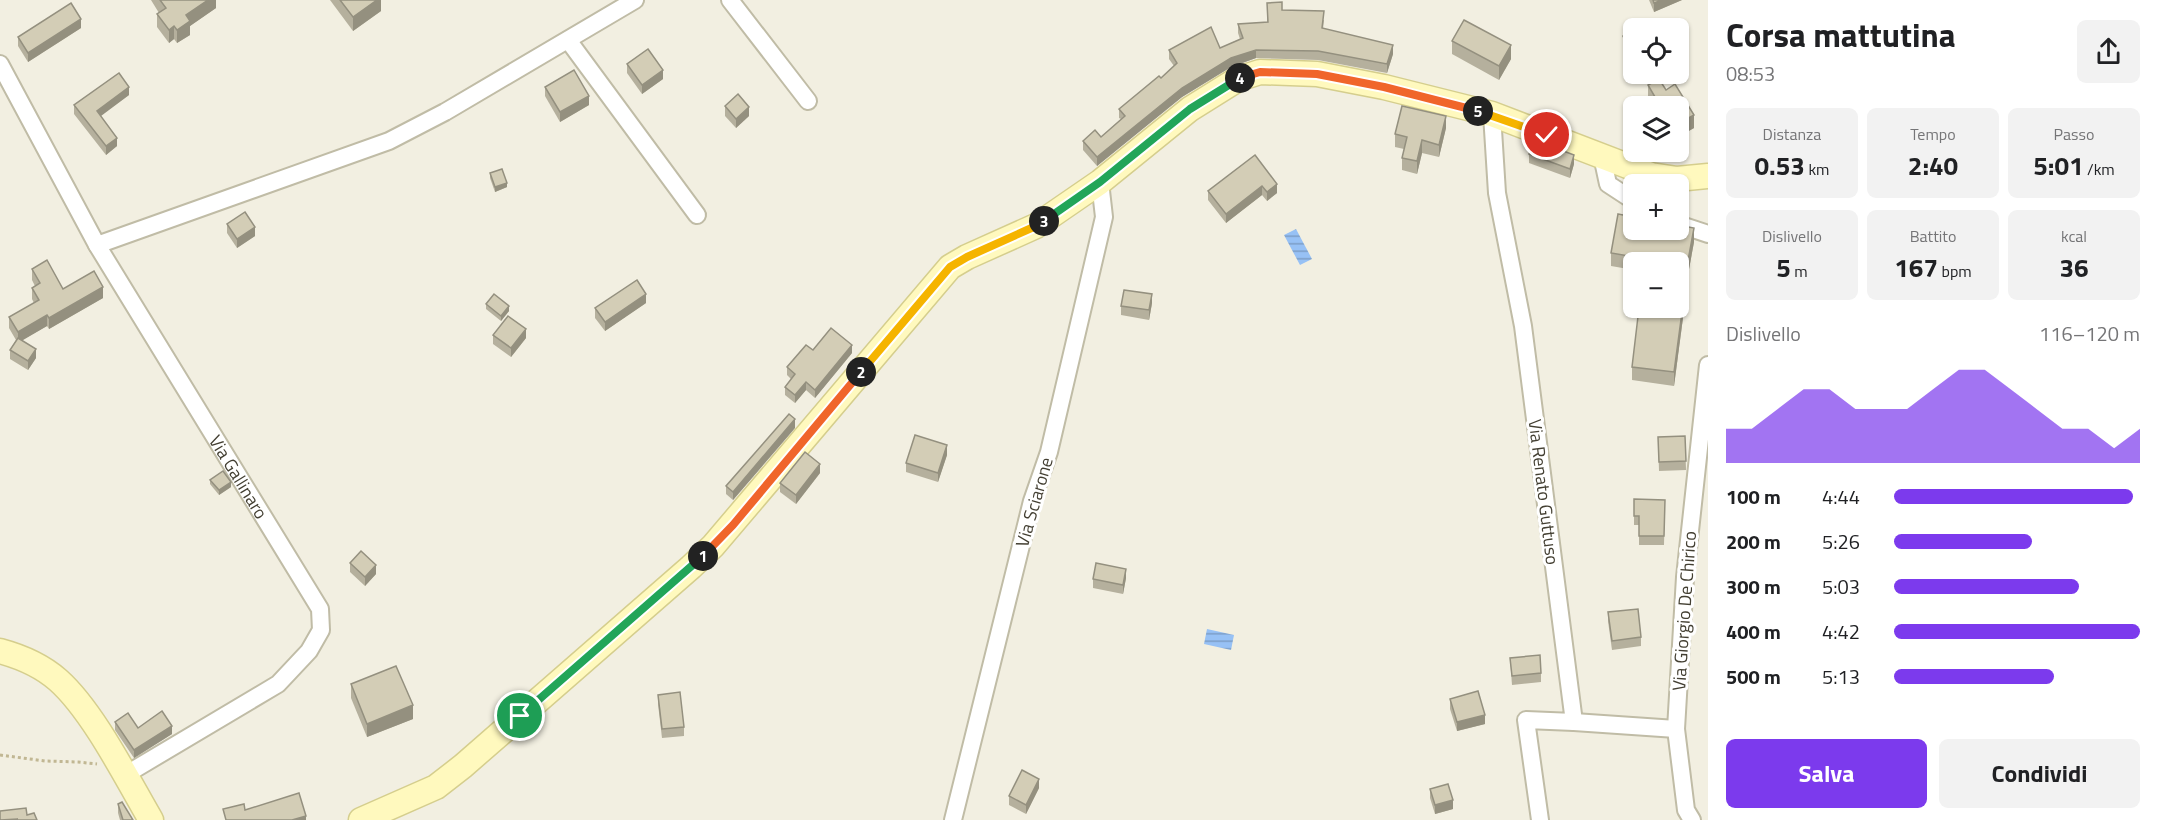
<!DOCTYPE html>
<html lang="it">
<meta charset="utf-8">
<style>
body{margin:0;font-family:"Titillium Web",sans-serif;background:#f2f2f2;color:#202124;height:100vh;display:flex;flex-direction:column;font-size:22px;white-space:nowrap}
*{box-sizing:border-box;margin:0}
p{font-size:20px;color:#757577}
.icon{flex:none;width:33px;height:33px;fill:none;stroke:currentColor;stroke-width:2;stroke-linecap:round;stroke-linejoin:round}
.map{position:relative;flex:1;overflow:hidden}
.drawer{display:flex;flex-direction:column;background:#fff;width:450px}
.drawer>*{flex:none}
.fabs{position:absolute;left:1623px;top:18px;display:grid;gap:12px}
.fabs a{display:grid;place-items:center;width:66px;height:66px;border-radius:9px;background:#fff;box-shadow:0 2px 4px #0004;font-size:30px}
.pin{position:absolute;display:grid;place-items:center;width:51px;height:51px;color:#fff;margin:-26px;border:3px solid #fff;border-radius:50%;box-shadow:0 2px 6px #0007}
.km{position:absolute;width:30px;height:30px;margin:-15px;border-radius:50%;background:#222;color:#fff;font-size:16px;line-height:30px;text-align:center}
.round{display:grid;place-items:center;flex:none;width:63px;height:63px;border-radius:9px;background:#f2f2f2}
.overview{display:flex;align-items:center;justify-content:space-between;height:102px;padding:0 18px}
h1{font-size:33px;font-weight:700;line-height:45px}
.stats{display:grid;grid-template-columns:repeat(3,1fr);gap:9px;height:102px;padding:6px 18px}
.stats div{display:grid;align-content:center;border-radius:9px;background:#f2f2f2;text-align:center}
.stats b{font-size:26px;font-weight:700}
.stats small{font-size:16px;font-weight:400}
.stats p{font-size:16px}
.chart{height:168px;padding:12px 18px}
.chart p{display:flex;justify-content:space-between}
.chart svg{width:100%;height:108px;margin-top:6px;fill:#7c3aed;opacity:.7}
.cta{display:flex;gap:12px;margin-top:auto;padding:12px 18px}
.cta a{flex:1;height:69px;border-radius:9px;background:#7c3aed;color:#fff;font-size:24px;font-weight:700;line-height:69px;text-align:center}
.cta a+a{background:#f2f2f2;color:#202124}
ul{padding:0 18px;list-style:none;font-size:20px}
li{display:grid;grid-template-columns:96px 72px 1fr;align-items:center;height:45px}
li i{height:15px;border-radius:8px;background:#7c3aed}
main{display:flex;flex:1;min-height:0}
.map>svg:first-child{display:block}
.water{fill:url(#water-rules)}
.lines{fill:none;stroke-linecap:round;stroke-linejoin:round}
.minor-casing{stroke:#c0bca6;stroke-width:20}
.secondary-casing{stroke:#d5ce8d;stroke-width:27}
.path{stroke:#c1b793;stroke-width:3;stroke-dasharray:3 3;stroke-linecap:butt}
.minor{stroke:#fff;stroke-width:16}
.secondary{stroke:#fff9be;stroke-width:24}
.wall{fill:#b5b09d}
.shaded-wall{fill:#94907f}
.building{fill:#d3cdb6;stroke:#94907f;stroke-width:1.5}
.split-1-casing{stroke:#fff;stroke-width:12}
.split-2-casing{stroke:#fff;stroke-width:12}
.split-3-casing{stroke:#fff;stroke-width:12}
.split-4-casing{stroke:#fff;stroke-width:12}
.split-5-casing{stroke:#fff;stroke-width:12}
.split-6-casing{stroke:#fff;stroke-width:12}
.split-1{stroke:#22a559;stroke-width:8}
.split-2{stroke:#f0652b;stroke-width:8}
.split-3{stroke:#f5b400;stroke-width:8}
.split-4{stroke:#22a559;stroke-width:8}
.split-5{stroke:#f0652b;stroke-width:8}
.split-6{stroke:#f5b400;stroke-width:8}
.labels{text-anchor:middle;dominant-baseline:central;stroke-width:6;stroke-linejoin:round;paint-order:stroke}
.street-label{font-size:18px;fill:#433f32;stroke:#fff}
</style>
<main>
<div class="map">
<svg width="1708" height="820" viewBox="0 0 1708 820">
<defs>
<pattern id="water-rules" width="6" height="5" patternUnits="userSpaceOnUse" patternTransform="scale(1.5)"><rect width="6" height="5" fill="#97c1f5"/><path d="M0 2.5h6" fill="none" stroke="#7d9ec7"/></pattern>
</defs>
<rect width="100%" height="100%" fill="#f2efe1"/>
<g class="water">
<polygon points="1296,229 1312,259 1300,265 1284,235"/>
<polygon points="1207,629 1234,635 1231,650 1204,644"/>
</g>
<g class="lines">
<g class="minor-casing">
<g id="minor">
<polyline points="730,0 808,101"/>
<polyline points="568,40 697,215"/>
<path id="s1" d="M0,64L97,245L320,609L321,630L309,651L278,684L125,775"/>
<polyline points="1492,114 1497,193 1523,326 1574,722 1526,720 1540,820"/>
<polyline points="1602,156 1608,184 1634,201"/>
<polyline points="1678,224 1708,234"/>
<polyline points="97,245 389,141 445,112 635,0"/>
<polyline points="1574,722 1676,729"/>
<polyline points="953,820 1032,501 1049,452 1104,217 1100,182"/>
<polyline points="1692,820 1686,810 1676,729 1685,577 1708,365"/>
</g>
</g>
<g class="secondary-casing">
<g id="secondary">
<path d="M0,651C22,657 41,665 58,680C93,711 127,779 151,820"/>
<polyline points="361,820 436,787 463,766 691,567 713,546 950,267 967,257 1036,226 1100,182 1190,109 1238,79 1260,72 1317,74 1384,87 1492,114 1651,175 1677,179 1708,176"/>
</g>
</g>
<polyline class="path" points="0,755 45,761 78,762 97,764"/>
<use href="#minor" class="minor"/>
<use href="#secondary" class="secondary"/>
</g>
<g class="wall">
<polygon points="151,0 216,0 216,8 190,26 190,35 177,43 174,39 169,43 157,27 157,14 159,13"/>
<polygon points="330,0 381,0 381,11 353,31"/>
<polygon points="1649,0 1682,0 1654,12"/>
<polygon points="1267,3 1282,10 1324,20 1323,29 1393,54 1387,73 1318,60 1256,58 1231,67 1182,97 1097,166 1083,150 1083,141 1101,137 1121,119 1119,118 1119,109 1161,78 1174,66 1169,59 1169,50 1220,48 1240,39 1238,33 1238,24 1267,22"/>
<polygon points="81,28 28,62 18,46 18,37"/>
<polygon points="1634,31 1634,60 1631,61 1623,45 1623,36"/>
<polygon points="1452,41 1511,59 1499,80 1452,54"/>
<polygon points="627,64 663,79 642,94 627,73"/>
<polygon points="1659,79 1666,90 1675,84 1694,115 1694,128 1678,137 1678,106 1649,106 1649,101 1648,99 1648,85"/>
<polygon points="545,87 589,105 560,122 545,96"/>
<polygon points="129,95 100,116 117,146 106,155 74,114 74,105"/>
<polygon points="725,106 749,116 736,128 725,116"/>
<polygon points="1446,128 1439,157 1422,153 1417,174 1402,170 1402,158 1404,149 1395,147 1395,134"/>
<polygon points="1529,154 1574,164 1570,178 1529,163"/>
<polygon points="1255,155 1277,193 1267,201 1262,195 1226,223 1208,200 1208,191"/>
<polygon points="490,173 507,187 495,192 490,178"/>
<polygon points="227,224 255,236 237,248 227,233"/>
<polygon points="1694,242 1687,280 1678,278 1678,262 1634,262 1634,270 1611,266 1611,253"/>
<polygon points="32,269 63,289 103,298 49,329 47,326 22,340 36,358 28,370 10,359 10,350 16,340 9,328 9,317 34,303 32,299 32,288 35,286 32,280"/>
<polygon points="646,303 605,331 595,318 595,308"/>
<polygon points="1152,303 1149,320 1121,315 1121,306"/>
<polygon points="486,304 509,311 501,321 486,309"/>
<polygon points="1684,310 1674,386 1632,380 1632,367"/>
<polygon points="493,335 526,338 511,357 493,344"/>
<polygon points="852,353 815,398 806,390 795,403 785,395 785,387 791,379 787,375 787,367"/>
<polygon points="795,428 733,500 726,494 726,486"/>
<polygon points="1685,436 1686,470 1659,471 1658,437"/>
<polygon points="947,455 938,482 906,472 906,463"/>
<polygon points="820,473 796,504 780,492 780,483"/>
<polygon points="210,480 231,487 219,495 210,484"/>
<polygon points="1634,499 1665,500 1664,545 1639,545 1639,525 1634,525"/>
<polygon points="350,563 376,574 365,586 350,572"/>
<polygon points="1126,578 1123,594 1093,588 1093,579"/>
<polygon points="1608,612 1641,637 1641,646 1612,650 1608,621"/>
<polygon points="1510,658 1541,673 1541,682 1512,685"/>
<polygon points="351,684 413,719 367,737 351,698"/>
<polygon points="658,695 684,727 684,736 662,738 658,704"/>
<polygon points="1450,699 1485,724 1457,731 1450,709"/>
<polygon points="115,722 138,728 172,734 134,758 115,730"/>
<polygon points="1039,788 1026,814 1009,805 1009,796"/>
<polygon points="1430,789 1453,809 1435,814 1430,798"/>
<polygon points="118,804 133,820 120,820 118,813"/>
</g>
<g class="shaded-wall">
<polygon points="208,0 216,0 216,8 190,26 190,35 177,43 177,30 186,15"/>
<polygon points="377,0 381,0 381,11 353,31 353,17"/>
<polygon points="1662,0 1682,0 1654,12 1654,3"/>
<polygon points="81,19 81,28 28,62 28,53"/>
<polygon points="174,26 174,39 169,43 169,30"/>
<polygon points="1393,45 1393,54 1387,73 1387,64"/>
<polygon points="1511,45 1511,59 1499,80 1499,66"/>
<polygon points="1256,50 1256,58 1231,67 1182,97 1097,166 1097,157 1182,88 1231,58"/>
<polygon points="1634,51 1634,60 1631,61 1631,52"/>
<polygon points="663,70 663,79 642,94 642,85"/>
<polygon points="129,87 129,95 97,119 97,111"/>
<polygon points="589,96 589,105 560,122 560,112"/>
<polygon points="749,107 749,116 736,128 736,119"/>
<polygon points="1694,115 1694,128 1678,137 1678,124"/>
<polygon points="1446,116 1446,128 1439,157 1439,145"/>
<polygon points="117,138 117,146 106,155 106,146"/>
<polygon points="1422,140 1422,153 1417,174 1417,161"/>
<polygon points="1574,155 1574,164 1570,178 1570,169"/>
<polygon points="507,183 507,187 495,192 495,187"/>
<polygon points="1277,184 1277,193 1267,201 1267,192"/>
<polygon points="1262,186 1262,195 1226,223 1226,214"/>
<polygon points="255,227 255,236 237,248 237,239"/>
<polygon points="1694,228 1694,242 1687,280 1687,266"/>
<polygon points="103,287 103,298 49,329 49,318"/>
<polygon points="646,294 646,303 605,331 605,322"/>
<polygon points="1152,294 1152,303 1149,320 1149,310"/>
<polygon points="1684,297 1684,310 1674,386 1674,372"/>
<polygon points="509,306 509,311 501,321 501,316"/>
<polygon points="47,315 47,326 18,343 18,332"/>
<polygon points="526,329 526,338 511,357 511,348"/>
<polygon points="852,345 852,353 815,398 815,390"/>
<polygon points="36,349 36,358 28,370 28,361"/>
<polygon points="806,382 806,390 795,403 795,395"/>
<polygon points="795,419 795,428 733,500 733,492"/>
<polygon points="947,445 947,455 938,482 938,473"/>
<polygon points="820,464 820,473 796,504 796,495"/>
<polygon points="231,482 231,487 219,495 219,490"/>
<polygon points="376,565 376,574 365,586 365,577"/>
<polygon points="1126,569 1126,578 1123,594 1123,585"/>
<polygon points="413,705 413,719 367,737 367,724"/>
<polygon points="1485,715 1485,724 1457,731 1457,722"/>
<polygon points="172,726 172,734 134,758 134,750"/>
<polygon points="1039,779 1039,788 1026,814 1026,805"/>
<polygon points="1453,800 1453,809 1435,814 1435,805"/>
<polygon points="306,816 306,820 292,820"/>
</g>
<g class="building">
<polygon points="160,0 208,0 186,15 190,21 177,30 174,26 169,30 157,14 166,8"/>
<polygon points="340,0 377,0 353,17"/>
<polygon points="1653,0 1662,0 1654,3"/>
<polygon points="1282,2 1282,10 1324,11 1322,28 1393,45 1387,64 1318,51 1256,50 1231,58 1182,88 1097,157 1083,141 1095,130 1101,137 1125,116 1119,109 1159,76 1161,78 1177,63 1169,50 1211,27 1220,48 1243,38 1238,24 1268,22 1267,3"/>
<polygon points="71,3 81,19 28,53 18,37"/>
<polygon points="1464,20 1511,45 1499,66 1452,41"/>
<polygon points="1634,31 1634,51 1631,52 1623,36"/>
<polygon points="648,49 663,70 642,85 627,64"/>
<polygon points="574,70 589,96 560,112 545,87"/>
<polygon points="119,73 129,87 97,111 117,138 106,146 74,105"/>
<polygon points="1659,79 1666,90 1675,84 1694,115 1678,124 1678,106 1653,106 1649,100 1655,97 1648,85"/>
<polygon points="738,94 749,107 736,119 725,106"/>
<polygon points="1402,106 1446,116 1439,145 1422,140 1417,161 1402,158 1407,137 1395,134"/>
<polygon points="1534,140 1574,155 1570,169 1529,154"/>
<polygon points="1255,155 1277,184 1267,192 1262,186 1226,214 1208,191"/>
<polygon points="502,169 507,183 495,187 490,173"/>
<polygon points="245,212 255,227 237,239 227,224"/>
<polygon points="1618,214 1634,217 1634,230 1678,230 1678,225 1694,228 1687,266 1678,265 1678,262 1665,262 1611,253"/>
<polygon points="47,260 63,289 94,271 103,287 49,318 47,315 18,332 9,317 39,300 32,288 40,283 32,269"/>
<polygon points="637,280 646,294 605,322 595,308"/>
<polygon points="1124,290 1152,294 1149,310 1121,306"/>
<polygon points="494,294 509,306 501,316 486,304"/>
<polygon points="1678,296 1684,297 1674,372 1632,367 1639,308 1678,308"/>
<polygon points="508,316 526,329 511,348 493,335"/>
<polygon points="831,328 852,345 815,390 806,382 795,395 785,387 795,374 787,367 806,345 813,350"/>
<polygon points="18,338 36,349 28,361 10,350"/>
<polygon points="789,414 795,419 733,492 726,486"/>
<polygon points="915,435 947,445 938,473 906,463"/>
<polygon points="1685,436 1686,461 1659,462 1658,437"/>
<polygon points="805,452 820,464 796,495 780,483"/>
<polygon points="223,471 231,482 219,490 210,480"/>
<polygon points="1634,499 1665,500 1664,536 1639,536 1639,516 1634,516"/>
<polygon points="361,551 376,565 365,577 350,563"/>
<polygon points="1096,563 1126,569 1123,585 1093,579"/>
<polygon points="1638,609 1641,637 1612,641 1608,612"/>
<polygon points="1540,655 1541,673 1512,676 1510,658"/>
<polygon points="396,666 413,705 367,724 351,684"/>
<polygon points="1478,691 1485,715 1457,722 1450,699"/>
<polygon points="680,692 684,727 662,729 658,695"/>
<polygon points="162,711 172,726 134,750 115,722 128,713 138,728"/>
<polygon points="1022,770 1039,779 1026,805 1009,796"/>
<polygon points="1448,784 1453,800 1435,805 1430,789"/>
<polygon points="299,793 306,816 292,820 226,820 223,809 244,804 245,810"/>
<polygon points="122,802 133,820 123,820 118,804"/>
<polygon points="26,808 27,815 34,813 37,820 15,820 18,819 0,820 0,811"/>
</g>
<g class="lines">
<g class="split-1-casing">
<polyline id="split-1" points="520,716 703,556"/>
</g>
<g class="split-2-casing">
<polyline id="split-2" points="703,556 733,525 861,372"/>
</g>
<g class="split-3-casing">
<polyline id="split-3" points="861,372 950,267 967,257 1036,226 1044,221"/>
</g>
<g class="split-4-casing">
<polyline id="split-4" points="1044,221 1100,182 1190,109 1240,78"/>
</g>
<g class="split-5-casing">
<polyline id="split-5" points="1240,78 1260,72 1317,74 1384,87 1478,111"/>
</g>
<g class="split-6-casing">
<polyline id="split-6" points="1478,111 1547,135"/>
</g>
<use href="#split-1" class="split-1"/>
<use href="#split-2" class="split-2"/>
<use href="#split-3" class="split-3"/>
<use href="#split-4" class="split-4"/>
<use href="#split-5" class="split-5"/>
<use href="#split-6" class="split-6"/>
</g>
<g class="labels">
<g class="street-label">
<text stroke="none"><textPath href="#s1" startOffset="477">Via Gallinaro</textPath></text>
<text transform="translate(1544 492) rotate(83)">Via Renato Guttuso</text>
<text transform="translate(1034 502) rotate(-74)">Via Sciarone</text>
<text transform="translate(1684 611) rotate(-86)">Via Giorgio De Chirico</text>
</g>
</g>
</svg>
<div class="fabs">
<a><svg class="icon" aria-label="locate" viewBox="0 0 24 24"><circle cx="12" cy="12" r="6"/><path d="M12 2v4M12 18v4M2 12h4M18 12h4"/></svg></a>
<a><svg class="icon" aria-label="layers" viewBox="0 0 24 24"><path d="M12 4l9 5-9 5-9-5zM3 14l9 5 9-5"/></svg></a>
<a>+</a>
<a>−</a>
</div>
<div class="pin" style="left:520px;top:716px;background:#1e9e55"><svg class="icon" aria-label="arrive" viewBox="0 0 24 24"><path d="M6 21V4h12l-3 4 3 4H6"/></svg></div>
<div class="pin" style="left:1547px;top:135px;background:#d93025"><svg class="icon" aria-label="check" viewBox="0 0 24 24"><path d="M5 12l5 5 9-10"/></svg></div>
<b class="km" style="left:703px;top:556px">1</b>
<b class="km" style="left:861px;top:372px">2</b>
<b class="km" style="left:1044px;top:221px">3</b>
<b class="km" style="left:1240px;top:78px">4</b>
<b class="km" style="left:1478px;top:111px">5</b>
</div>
<section class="drawer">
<div class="overview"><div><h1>Corsa mattutina</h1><p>08:53</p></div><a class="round"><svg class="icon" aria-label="share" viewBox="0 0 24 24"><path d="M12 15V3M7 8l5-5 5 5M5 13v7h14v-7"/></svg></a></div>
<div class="stats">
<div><p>Distanza</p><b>0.53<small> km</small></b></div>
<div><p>Tempo</p><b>2:40</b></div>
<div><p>Passo</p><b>5:01<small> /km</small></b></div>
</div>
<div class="stats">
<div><p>Dislivello</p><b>5<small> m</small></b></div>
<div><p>Battito</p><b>167<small> bpm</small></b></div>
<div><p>kcal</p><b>36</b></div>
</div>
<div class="chart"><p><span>Dislivello</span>116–120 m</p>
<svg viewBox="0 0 160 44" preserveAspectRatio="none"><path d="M0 44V30L10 30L20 22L30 14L40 14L50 22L60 22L70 22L80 14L90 6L100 6L110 14L120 22L130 30L140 30L150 38L160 30V44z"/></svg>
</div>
<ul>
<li><b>100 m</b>4:44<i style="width:97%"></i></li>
<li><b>200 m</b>5:26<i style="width:56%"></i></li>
<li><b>300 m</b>5:03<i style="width:75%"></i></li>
<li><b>400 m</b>4:42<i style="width:100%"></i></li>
<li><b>500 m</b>5:13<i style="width:65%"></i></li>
</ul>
<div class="cta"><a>Salva</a><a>Condividi</a></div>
</section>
</main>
